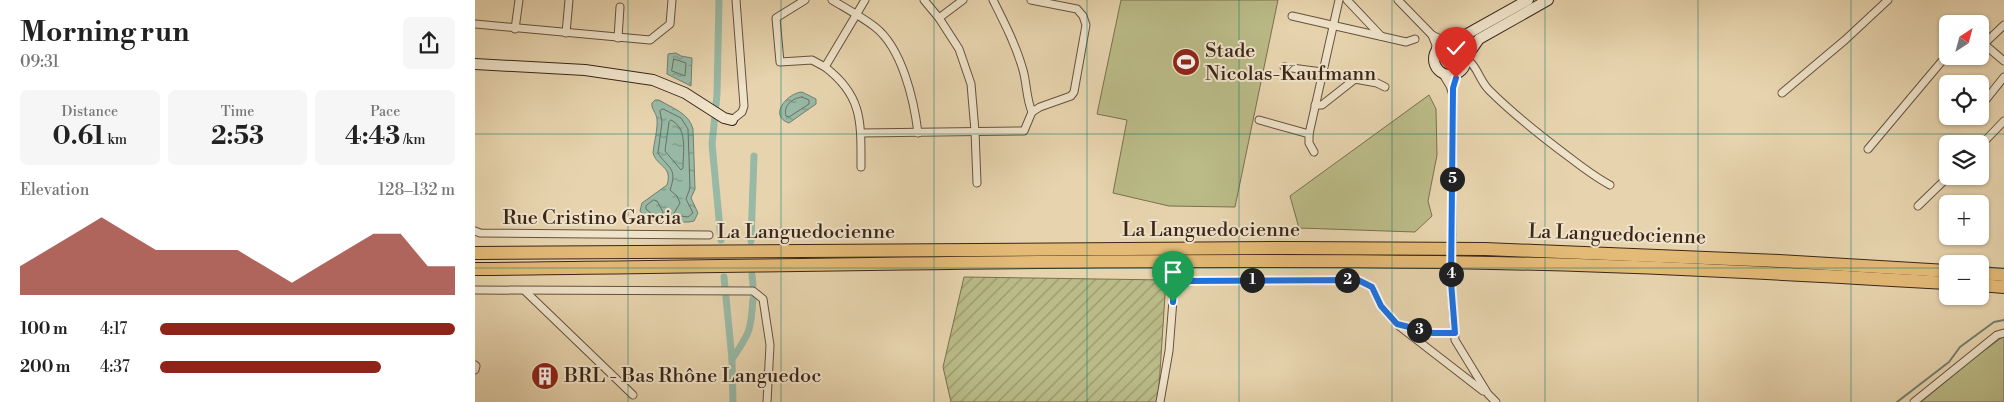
<!DOCTYPE html>
<meta charset="utf-8">
<style>
body{margin:0;font-family:"Libre Bodoni",serif;background:#f6f6f6;color:#222;height:100vh;display:flex;flex-direction:column;font-size:19px;white-space:nowrap}
*{box-sizing:border-box;margin:0}
p{font-size:16px;color:#767676}
.icon{flex:none;width:28px;height:28px;fill:none;stroke:currentColor;stroke-width:2;stroke-linecap:round;stroke-linejoin:round}
.map{position:relative;flex:1;overflow:hidden}
.drawer{display:flex;flex-direction:column;background:#fff;width:475px}
.drawer>*{flex:none}
.needle{width:32px;rotate:36deg}
.fabs{position:absolute;left:1464px;top:15px;display:grid;gap:10px}
.fabs a{display:grid;place-items:center;width:50px;height:50px;border-radius:8px;background:#fff;box-shadow:0 1px 4px #0004;font-size:25px}
.pin{position:absolute;display:grid;place-items:center;width:42px;height:42px;color:#fff;margin:-51px -21px;border-radius:50% 50% 50% 0;rotate:-45deg;box-shadow:0 0 5px #0007}
.pin .icon{rotate:45deg}
.km{position:absolute;width:25px;height:25px;margin:-12px;border-radius:50%;background:#222;color:#fff;font-size:14px;line-height:25px;text-align:center}
.round{display:grid;place-items:center;flex:none;width:52px;height:52px;border-radius:8px;background:#f6f6f6}
.overview{display:flex;align-items:center;justify-content:space-between;height:85px;padding:0 20px}
h1{font-size:28px;font-weight:800;line-height:38px}
.metrics{display:grid;grid-template-columns:repeat(3,1fr);gap:8px;height:85px;padding:5px 20px}
.metrics div{display:grid;align-content:center;border-radius:8px;background:#f6f6f6;text-align:center}
.metrics b{font-size:25px;font-weight:800}
.metrics small{font-size:14px;font-weight:400}
.metrics p{font-size:14px}
.chart{height:140px;padding:10px 20px}
.chart p{display:flex;justify-content:space-between}
.chart svg{width:100%;height:90px;margin-top:5px;fill:#8f2418;opacity:.7}
ul{padding:0 20px;list-style:none;font-size:16px}
li{display:grid;grid-template-columns:80px 60px 1fr;align-items:center;height:38px}
li i{height:12px;border-radius:6px;background:#8f2418}
main{display:flex;flex:1;min-height:0}
.map>svg:first-child{display:block}
.grass{fill:#babb87;stroke:#7a7050}
.garden{fill:url(#garden-furrows);stroke:#7a7050}
.water{fill:url(#water-ripples);stroke:#737e6e}
.lines{fill:none;stroke-linecap:round;stroke-linejoin:round}
.shore{stroke:#6a7060;stroke-width:1}
.stream{stroke:#737e6e;stroke-width:2}
.canal{stroke:#98b9a6;stroke-width:7}
.street-casing{stroke:#66523e;stroke-width:9}
.secondary-casing{stroke:#3b2619;stroke-width:12}
.highway-casing{stroke:#3b2619;stroke-width:14}
.street{stroke:#efe3ca;stroke-width:7}
.secondary{stroke:#efe3ca;stroke-width:10}
.highway{stroke:#e4ba77;stroke-width:12}
.street-bridge-casing{stroke:#66523e;stroke-width:9;stroke-linecap:butt}
.street-bridge{stroke:#efe3ca;stroke-width:7}
.route-casing{stroke:#fff;stroke-width:10}
.route{stroke:#1a73e8;stroke-width:6}
.grid{fill:none;stroke:#0f766e;stroke-width:1;stroke-opacity:0.55}
.labels{text-anchor:middle;dominant-baseline:central;stroke-width:4;stroke-linejoin:round;paint-order:stroke}
.poi-label{font-size:20px;fill:#3b2619;stroke:#efe3ca;text-anchor:start}
.street-label{font-size:20px;fill:#3b2619;stroke:#efe3ca}
</style>
<main>
<section class="drawer">
<div class="overview"><div><h1>Morning run</h1><p>09:31</p></div><a class="round"><svg class="icon" aria-label="share" viewBox="0 0 24 24"><path d="M12 15V3M7 8l5-5 5 5M5 13v7h14v-7"/></svg></a></div>
<div class="metrics">
<div><p>Distance</p><b>0.61<small> km</small></b></div>
<div><p>Time</p><b>2:53</b></div>
<div><p>Pace</p><b>4:43<small> /km</small></b></div>
</div>
<div class="chart"><p><span>Elevation</span>128–132 m</p>
<svg viewBox="0 0 160 44" preserveAspectRatio="none"><path d="M0 44V30L10 22L20 14L30 6L40 14L50 22L60 22L70 22L80 22L90 30L100 38L110 30L120 22L130 14L140 14L150 30L160 30V44z"/></svg>
</div>
<ul>
<li><b>100 m</b>4:17<i style="width:100%"></i></li>
<li><b>200 m</b>4:37<i style="width:75%"></i></li>
</ul>
</section>
<div class="map">
<svg width="1529" height="402" viewBox="0 0 1529 402">
<defs>
<pattern id="garden-furrows" width="10" height="10" patternUnits="userSpaceOnUse" patternTransform="scale(1.25)"><rect width="10" height="10" fill="#babb87"/><path d="M-1 1l2-2M0 10L10 0M9 11l2-2" fill="none" stroke="#98986e"/></pattern>
<pattern id="water-ripples" width="26" height="14" patternUnits="userSpaceOnUse" patternTransform="scale(1.25)"><rect width="26" height="14" fill="#98b9a6"/><path d="M2 4q2-2 4 0t4 0M15 11q2-2 4 0t4 0" fill="none" stroke="#7d9686"/></pattern>
</defs>
<rect width="100%" height="100%" fill="#e7d4ae"/>
<filter id="stains"><feTurbulence type="fractalNoise" baseFrequency=".004" numOctaves="4"/><feColorMatrix values="0 0 0 0 .2 0 0 0 0 .09 0 0 0 0 .02 0 0 0 .5 -.17"/></filter>
<radialGradient id="worn" r=".72"><stop offset=".6" stop-color="#630" stop-opacity="0"/><stop offset="1" stop-color="#630" stop-opacity=".3"/></radialGradient>
<g class="grass">
<polygon points="646,0 803,0 760,207 694,206 638,193 652,120 622,114"/>
<polygon points="954,95 961,109 962,155 953,201 957,216 940,232 824,228 815,196"/>
<polygon points="1529,336 1529,402 1446,402 1499,358"/>
</g>
<polygon class="garden" points="489,277 691,280 683,402 476,402 468,367"/>
<g class="water">
<polygon points="201,53 206,56 217,58 216,86 192,74 193,54"/>
<path d="M327,92L341,99V104L314,123C293,116 312,93 327,92Z"/>
<path d="M180,100H184C197,108 214,113 218,129L220,189L216,198L223,213L219,221L214,222C197,222 176,225 165,211L167,203L192,185C198,166 182,167 178,153C179,142 183,129 182,119C181,112 176,109 177,103Z"/>
</g>
<g class="lines">
<g class="shore">
<polygon points="199,59 211,63 210,76 197,71"/>
<path d="M327,97L334,100V104L314,117L311,116C308,106 317,98 327,97Z"/>
<path d="M188,109L206,118L213,129L215,188L211,199L218,213L213,217L198,215L205,203L202,196L195,190C203,167 193,169 183,153L187,122L185,111Z"/>
<path d="M196,120C213,128 208,152 208,168L206,170L190,151L194,122Z"/>
<polygon points="179,200 182,201 188,212 186,216 178,215 171,209 171,206"/>
</g>
<polyline class="stream" points="1422,402 1474,362 1485,347 1519,322 1529,320"/>
<g class="canal">
<polyline points="244,0 242,95 237,144 246,240"/>
<polyline points="276,241 279,156"/>
<polyline points="277,275 278,285"/>
<polyline points="249,277 257,359 258,402"/>
<path d="M257,359C275,333 276,330 278,299"/>
</g>
<g class="street-casing">
<g id="street">
<polyline points="330,0 301,18 305,62 337,60 350,67 390,0"/>
<path d="M357,0C372,9 387,17 400,27C427,48 439,100 443,133"/>
<polyline points="449,0 464,18 484,49 496,84 500,131 502,183"/>
<path d="M518,0C529,22 541,45 548,70C552,84 551,98 557,112"/>
<polyline points="872,0 906,36"/>
<polyline points="923,0 957,35 974,43"/>
<polyline points="817,16 931,42 940,39"/>
<polyline points="464,18 488,0"/>
<polyline points="0,24 175,40 195,24 197,0"/>
<polyline points="40,29 44,0"/>
<polyline points="91,33 94,0"/>
<polyline points="957,35 961,45 960,52"/>
<polyline points="143,38 145,7"/>
<polyline points="1505,41 1509,44 1529,25"/>
<polyline points="1509,44 1529,61"/>
<path d="M990,62H995C1002,67 1005,81 1014,90C1038,114 1066,136 1094,157C1107,167 1120,177 1135,185"/>
<path d="M350,67C388,96 386,122 386,167"/>
<polyline points="809,67 847,72"/>
<polyline points="966,71 975,86 978,95 979,81 984,71"/>
<polyline points="1307,93 1370,40 1413,0"/>
<polyline points="840,105 847,105 880,79 902,83 910,87"/>
<polyline points="1505,107 1529,77"/>
<polyline points="1497,117 1498,116"/>
<polyline points="257,120 267,112 269,106 261,0"/>
<polyline points="784,120 834,134"/>
<polyline points="386,133 549,131 557,112 565,107 596,96 599,92 611,25 608,16 602,9 556,0"/>
<polyline points="1505,146 1529,121"/>
<polyline points="1393,149 1472,55"/>
<polyline points="839,152 834,143 834,134 864,0"/>
<polyline points="1443,206 1474,176"/>
<polyline points="0,231 5,233 234,235"/>
<polyline points="977,234 978,95"/>
<polyline points="976,282 980,340 1013,394 1021,402"/>
<polyline points="0,290 278,291 288,299 295,345 292,402"/>
<polyline points="50,291 158,395"/>
<polyline points="924,326 1008,391"/>
<polyline points="0,365 1,366 0,370"/>
<polyline points="685,402 694,351 699,287 712,281 883,280 897,287 906,306 922,324 958,333 980,333"/>
<polyline points="1439,402 1522,335 1529,333"/>
</g>
</g>
<g class="secondary-casing">
<g id="secondary">
<polyline points="976,43 1053,0"/>
<circle cx="975" cy="59" r="16"/>
<polyline points="990,59 1004,39 1073,0"/>
<polyline points="0,64 110,70 178,80 210,93 249,118 257,120"/>
</g>
</g>
<g class="highway-casing">
<g id="highway">
<polyline points="0,253 813,248 1010,249 1304,261 1472,271"/>
<path d="M0,269C321,266 642,258 962,262C1133,264 1302,273 1472,283"/>
<polyline points="1505,273 1529,275"/>
<polyline points="1505,285 1529,287"/>
</g>
</g>
<use href="#street" class="street"/>
<use href="#secondary" class="secondary"/>
<use href="#highway" class="highway"/>
<g class="street-bridge-casing">
<polyline id="street-bridge" points="976,282 977,234"/>
</g>
<use href="#street-bridge" class="street-bridge"/>
</g>
<g class="lines">
<g class="route-casing">
<polyline id="route" points="698,302 699,287 712,281 883,280 897,287 906,306 922,324 958,333 980,333 976,282 978,88 981,78"/>
</g>
<use href="#route" class="route"/>
</g>
<path class="grid" d="M153,0V402M306,0V402M459,0V402M612,0V402M764,0V402M917,0V402M1070,0V402M1223,0V402M1376,0V402M0,134H1529M0,268H1472M1505,268H1529"/>
<defs>
<g id="stadium-disc" transform="scale(1.4375)"><circle r="9.5" fill="#8f2418" stroke="#efe3ca"/><path d="M0-5a6.5 5 0 1 0 0 10a6.5 5 0 1 0 0-10ZM-3.5-1.8h7v3.6h-7Z" fill="#fff"/></g>
<g id="building-disc" transform="scale(1.4375)"><circle r="9.5" fill="#8f2418" stroke="#efe3ca"/><path d="M-4-6H4V6H1V3H-1V6H-4ZM-2.5-4.3h1.7v1.8h-1.7ZM.8-4.3h1.7v1.8H.8ZM-2.5-1h1.7V.8h-1.7ZM.8-1h1.7V.8H.8Z" fill="#fff"/></g>
</defs>
<g fill-rule="evenodd">
<use href="#stadium-disc" x="711" y="62"/>
<use href="#building-disc" x="70" y="376"/>
</g>
<g class="labels">
<g class="poi-label">
<text x="730" y="51">Stade<tspan x="730" dy="23">Nicolas-Kaufmann</tspan></text>
<text x="89" y="376">BRL - Bas Rhône Languedoc</text>
</g>
<g class="street-label">
<text x="117" y="218">Rue Cristino Garcia</text>
<text x="736" y="230">La Languedocienne</text>
<text x="331" y="232">La Languedocienne</text>
<text transform="translate(1142 235) rotate(2)">La Languedocienne</text>
</g>
</g>
<rect width="100%" height="100%" filter="url(#stains)"/>
<rect width="100%" height="100%" fill="url(#worn)"/>
</svg>
<div class="fabs">
<a><svg class="needle" viewBox="-14 -14 28 28"><path d="M0-13l5 13h-10z" fill="#e53935"/><path d="M0 13l5-13h-10z" fill="#767676"/></svg></a>
<a><svg class="icon" aria-label="locate" viewBox="0 0 24 24"><circle cx="12" cy="12" r="6"/><path d="M12 2v4M12 18v4M2 12h4M18 12h4"/></svg></a>
<a><svg class="icon" aria-label="layers" viewBox="0 0 24 24"><path d="M12 4l9 5-9 5-9-5zM3 14l9 5 9-5"/></svg></a>
<a>+</a>
<a>−</a>
</div>
<div class="pin" style="left:698px;top:302px;background:#1e9e55"><svg class="icon" aria-label="arrive" viewBox="0 0 24 24"><path d="M6 21V4h12l-3 4 3 4H6"/></svg></div>
<div class="pin" style="left:981px;top:78px;background:#d93025"><svg class="icon" aria-label="check" viewBox="0 0 24 24"><path d="M5 12l5 5 9-10"/></svg></div>
<b class="km" style="left:777px;top:280px">1</b>
<b class="km" style="left:872px;top:280px">2</b>
<b class="km" style="left:944px;top:330px">3</b>
<b class="km" style="left:976px;top:274px">4</b>
<b class="km" style="left:977px;top:179px">5</b>
</div>
</main>
